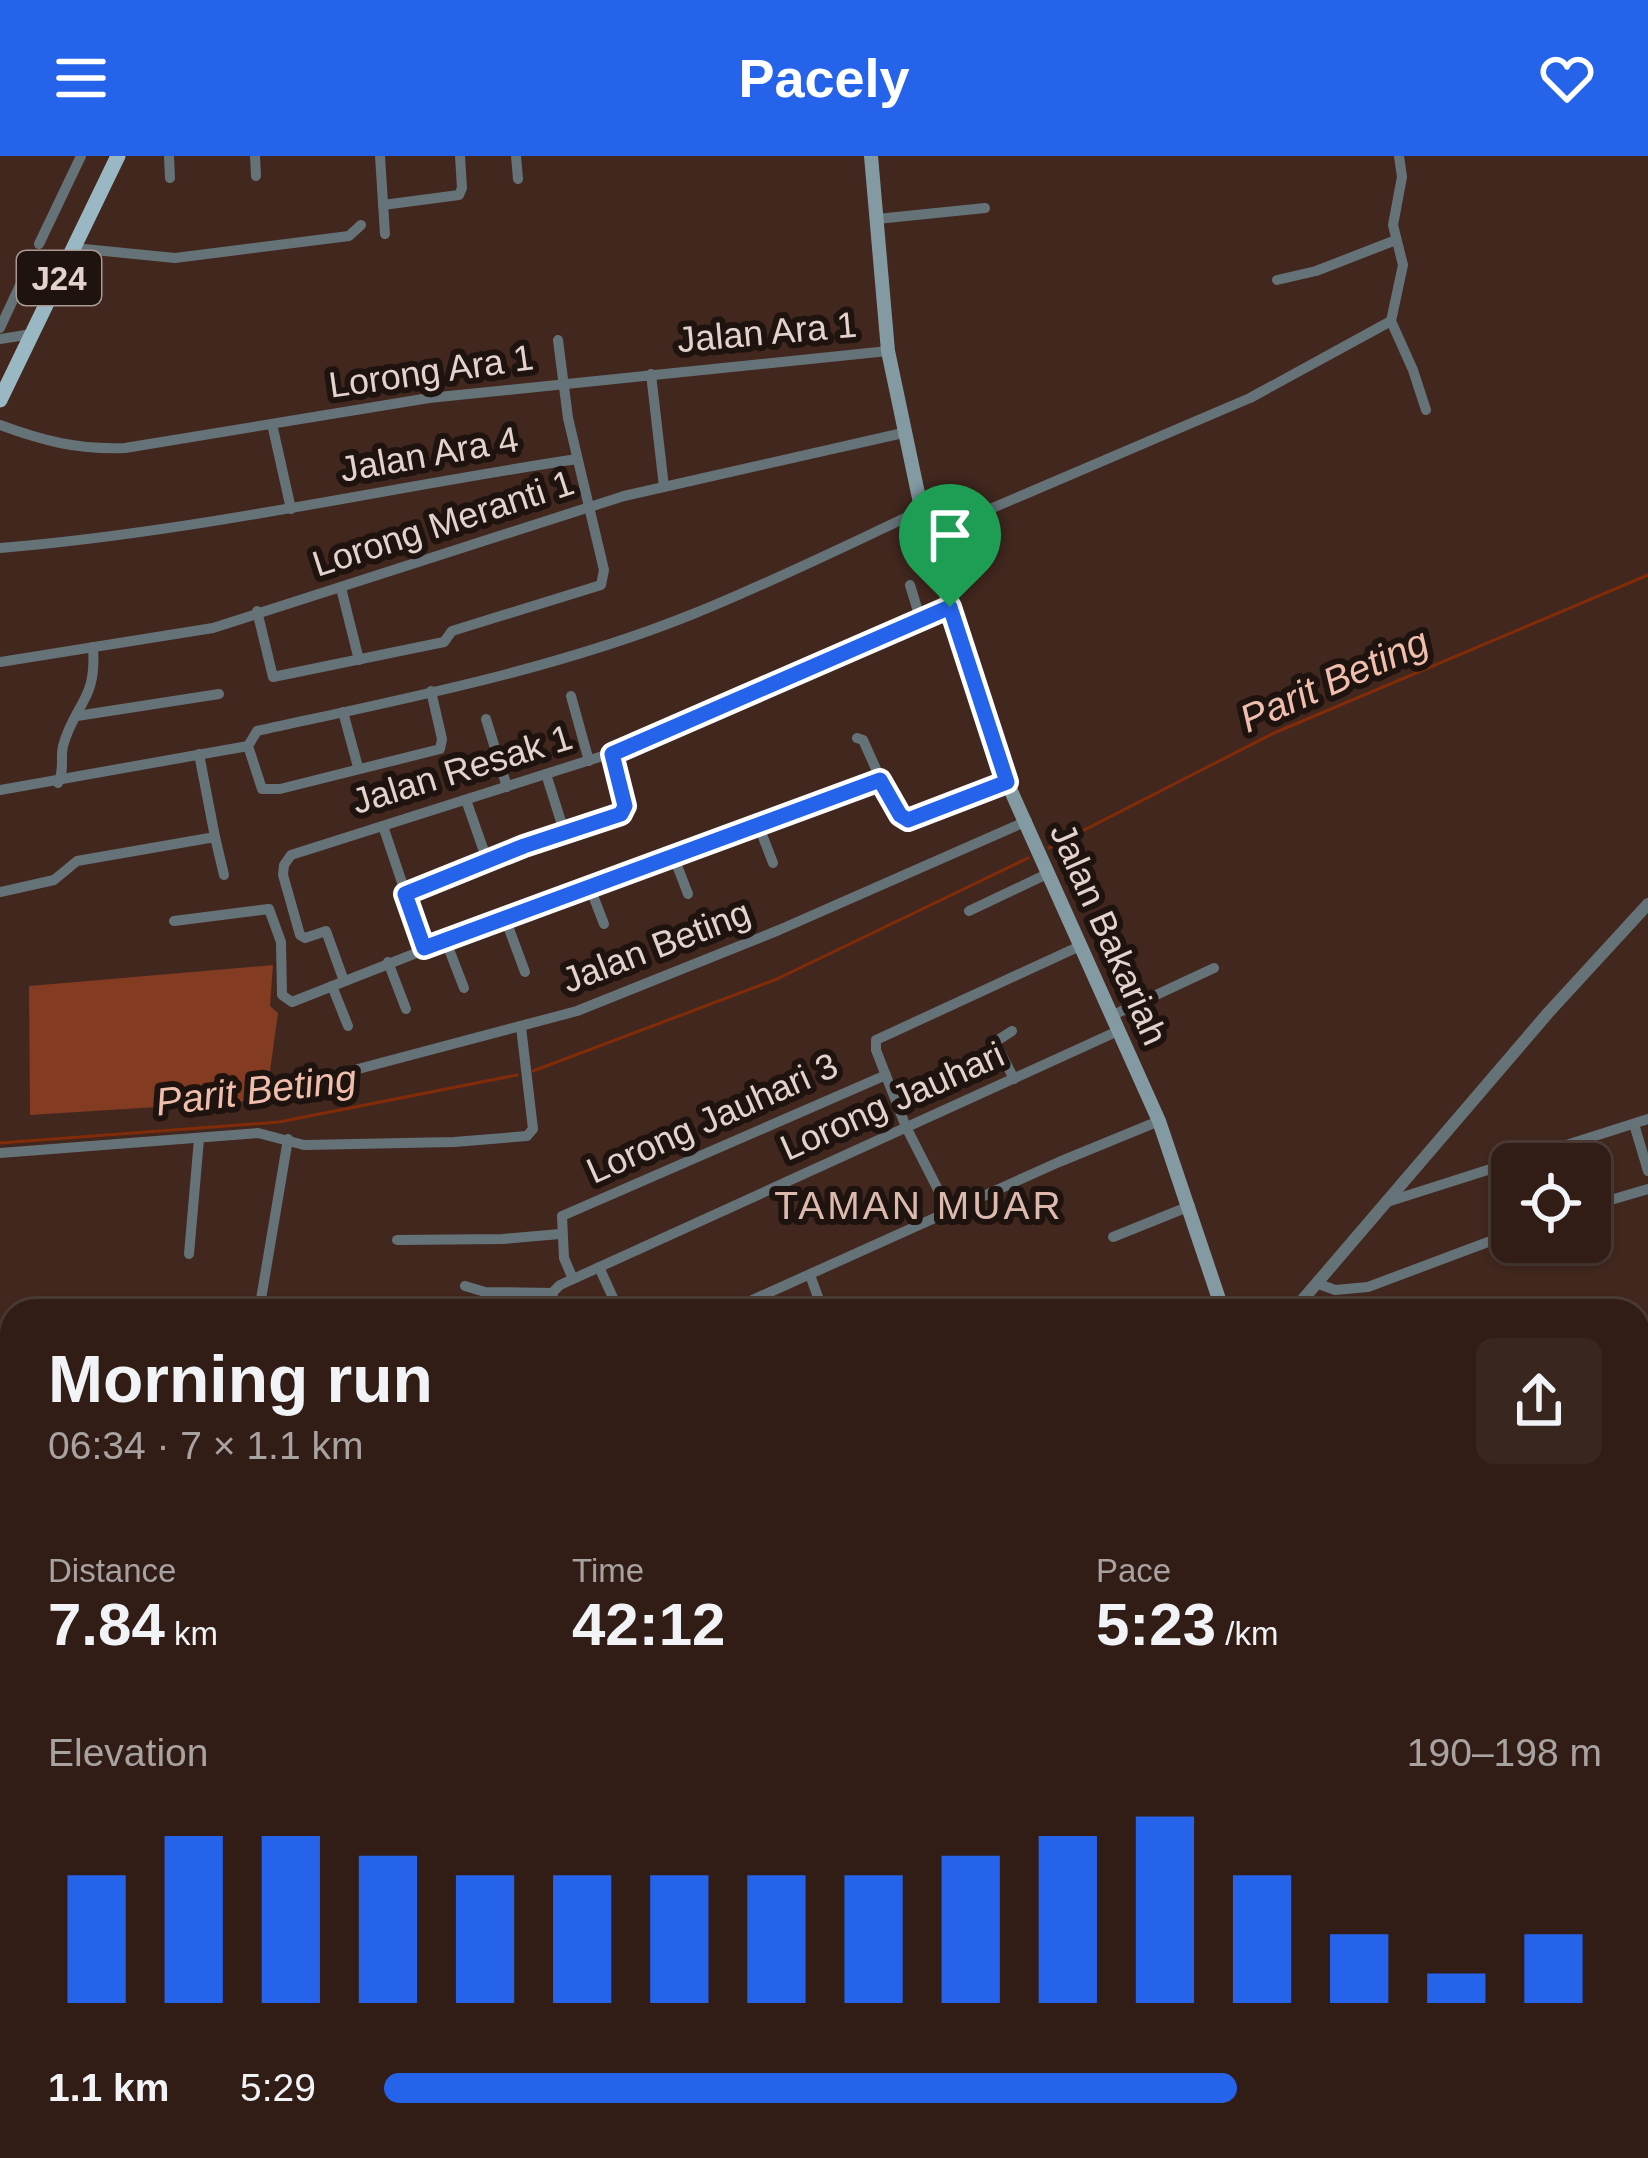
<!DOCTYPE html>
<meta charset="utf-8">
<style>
body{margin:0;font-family:Helvetica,sans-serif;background:#39261f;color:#f1f3f6;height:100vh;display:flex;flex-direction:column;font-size:45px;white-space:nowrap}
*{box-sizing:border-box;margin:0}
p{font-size:39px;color:#a8a2a1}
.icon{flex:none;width:66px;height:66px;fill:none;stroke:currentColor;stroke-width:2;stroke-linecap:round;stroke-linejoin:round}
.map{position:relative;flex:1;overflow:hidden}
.drawer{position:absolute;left:0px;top:1143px;width:1650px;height:861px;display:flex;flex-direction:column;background:#311d16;border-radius:36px 36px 0 0;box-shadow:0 3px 9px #0004,0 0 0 3px #4c3b35}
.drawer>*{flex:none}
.tools{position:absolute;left:1491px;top:987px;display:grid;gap:24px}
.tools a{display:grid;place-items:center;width:120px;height:120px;border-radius:18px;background:#311d16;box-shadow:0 3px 9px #0004,0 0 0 3px #4c3b35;font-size:60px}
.pin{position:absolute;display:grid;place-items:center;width:102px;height:102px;color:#fff;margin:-123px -51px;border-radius:50% 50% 50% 0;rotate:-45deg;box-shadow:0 0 12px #0007}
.pin .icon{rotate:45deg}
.round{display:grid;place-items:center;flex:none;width:126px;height:126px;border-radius:18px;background:#39261f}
.summary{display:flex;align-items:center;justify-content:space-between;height:204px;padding:0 48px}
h1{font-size:66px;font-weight:800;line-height:90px}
.metrics{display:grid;grid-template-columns:repeat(3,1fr);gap:18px;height:204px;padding:12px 48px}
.metrics div{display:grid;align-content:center}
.metrics b{font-size:60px;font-weight:800}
.metrics small{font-size:33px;font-weight:400}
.metrics p{font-size:33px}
.chart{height:336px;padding:24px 48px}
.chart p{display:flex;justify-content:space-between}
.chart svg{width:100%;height:216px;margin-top:12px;stroke:#2563eb;stroke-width:6}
ul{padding:0 48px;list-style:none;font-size:39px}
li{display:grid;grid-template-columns:192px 144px 1fr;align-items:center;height:90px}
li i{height:30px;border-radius:15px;background:#2563eb}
header{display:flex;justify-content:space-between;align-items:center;height:156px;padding:0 48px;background:#2563eb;color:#fff;font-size:54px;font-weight:800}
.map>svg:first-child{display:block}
.green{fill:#833b22}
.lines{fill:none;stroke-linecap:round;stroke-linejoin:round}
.stream{stroke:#822b08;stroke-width:3}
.minor{stroke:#657379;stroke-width:10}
.tertiary{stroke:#657379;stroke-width:12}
.secondary{stroke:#839aa3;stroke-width:14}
.primary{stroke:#9ab8c4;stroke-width:15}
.trunk{stroke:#a4c6d2;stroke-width:16}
.route-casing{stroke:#fff;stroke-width:24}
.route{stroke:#2563eb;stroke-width:15}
.labels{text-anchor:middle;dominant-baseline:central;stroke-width:12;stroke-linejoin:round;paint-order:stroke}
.shield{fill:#1f130f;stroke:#a99993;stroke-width:3}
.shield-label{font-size:33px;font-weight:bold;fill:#e4d2cc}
.street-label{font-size:36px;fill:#e4d2cc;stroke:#1f130f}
.water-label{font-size:39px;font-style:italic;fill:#f0bead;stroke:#1f130f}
.neighbourhood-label{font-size:39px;letter-spacing:3px;fill:#dcbaae;stroke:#1f130f}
</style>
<header><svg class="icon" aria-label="menu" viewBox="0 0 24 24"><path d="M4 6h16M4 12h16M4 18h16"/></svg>Pacely<svg class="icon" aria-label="heart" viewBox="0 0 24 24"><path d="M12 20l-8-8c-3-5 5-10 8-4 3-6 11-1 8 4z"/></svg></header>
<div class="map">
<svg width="1648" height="2002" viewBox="0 0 1648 2002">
<rect width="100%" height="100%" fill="#41271e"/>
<polygon class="green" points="273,809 270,850 278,857 266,944 30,959 29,830"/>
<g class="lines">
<g class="stream">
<polyline points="1049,692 1274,577 1648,419"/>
<polyline points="533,915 777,823 1028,702"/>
<polyline points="0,987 279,966 517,919"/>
</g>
<g class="minor">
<polyline points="169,0 170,22"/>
<polyline points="255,0 256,20"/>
<polyline points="380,0 385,78"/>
<polyline points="516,0 518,23"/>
<polyline points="1399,0 1402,21 1393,69 1403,109 1391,165 1413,214 1426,254"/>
<polyline points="383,49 459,39 462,32 460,0"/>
<polyline points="877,63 985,52"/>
<polyline points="39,88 81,0"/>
<polyline points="74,92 175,102 349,80 361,69"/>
<polyline points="1277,124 1316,115 1396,84"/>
<polyline points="0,172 21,127"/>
<polyline points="0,183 32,178"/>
<polyline points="651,218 664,331"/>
<polyline points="272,268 291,353"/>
<path d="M0,269C43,285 79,294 125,292L429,242L888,195"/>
<polyline points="927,380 1250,242 1391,165"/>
<path d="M0,392C194,376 385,332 577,303"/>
<polyline points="910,429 920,462"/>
<polyline points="341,432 359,504"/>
<polyline points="257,455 273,521 444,486 452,475 601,429 604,414 568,262 558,184"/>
<polyline points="0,506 213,472 624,340 903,277"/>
<path d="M431,535L442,583L440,593L280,633H262L248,590L257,575C403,543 554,514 693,458C770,427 845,390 920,355"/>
<polyline points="571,540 589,605"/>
<polyline points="343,556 358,611"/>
<polyline points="77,560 219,538"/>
<polyline points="486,563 507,631"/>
<polyline points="857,582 863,584 881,624"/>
<polyline points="199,598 215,681"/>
<polyline points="546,618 564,675"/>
<path d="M58,627C65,613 60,603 63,590C75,546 97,546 93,491"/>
<polyline points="0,634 248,590"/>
<polyline points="466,644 487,704"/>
<polyline points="758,668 773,707"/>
<polyline points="383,670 424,792"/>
<polyline points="673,699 688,738"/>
<polyline points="589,729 604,768"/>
<polyline points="0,736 54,724 77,705 215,681 224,719"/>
<polyline points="405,738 524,690 621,658 625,649 612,597"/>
<polyline points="969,755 1047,718"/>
<polyline points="505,762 525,816"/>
<polyline points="174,765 269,753 281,786 282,839 292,846 584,731 881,624 900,659 907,665 1007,626"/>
<polyline points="445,783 464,832"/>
<polyline points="388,806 406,853"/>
<polyline points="344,825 326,775 305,782 300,779 283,719 284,709 291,699 612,597 950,451"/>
<polyline points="332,830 348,870"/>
<polyline points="1111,860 1214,812"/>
<polyline points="1012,875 995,886 1014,923"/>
<polyline points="294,930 577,855 779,774 1027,665"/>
<polyline points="1634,968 1648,1015"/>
<polyline points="0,997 258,977 304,989 454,986 527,980 533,973 521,871"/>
<polyline points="1387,1046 1648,963"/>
<polyline points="1590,1050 1648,1033"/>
<polyline points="949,1055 906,971 876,894 876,884 1080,790"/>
<polyline points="1113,1081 1190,1050"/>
<polyline points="397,1084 503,1083 560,1078"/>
<polyline points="189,1098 199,983"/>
<polyline points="599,1111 619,1155"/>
<polyline points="810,1119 823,1155"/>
<polyline points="573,1123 564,1102 562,1060 886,919"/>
<polyline points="1316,1127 1335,1134 1368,1131 1512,1077"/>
<polyline points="465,1130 485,1136 552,1137"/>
<polyline points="259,1155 288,983"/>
<polyline points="557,1155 552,1137 560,1129 1118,875"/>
<polyline points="728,1155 1059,1006 1159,965"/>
<polyline points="1638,1171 1648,1166"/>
<polyline points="0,1251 12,1250"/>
<polyline points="0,1308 12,1307"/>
<polyline points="0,1471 12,1481"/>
<polyline points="0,1537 12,1520"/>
<polyline points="0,1573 12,1586"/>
<polyline points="0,1647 12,1631"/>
<polyline points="0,1668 12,1679"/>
<polyline points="0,1755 12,1766"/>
<polyline points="1638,1898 1648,1912"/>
<polyline points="0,1937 12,1948"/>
<polyline points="1638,1978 1648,1975"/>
<polyline points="484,1992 495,2002"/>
<polyline points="619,1992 631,2002"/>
<polyline points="1610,1992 1613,2002"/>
<polyline points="7,2002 15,1992"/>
<polyline points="108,2002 117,1992"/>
<polyline points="218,2002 225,1992"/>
<polyline points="320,2002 327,1992"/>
<polyline points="1561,2002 1593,1992"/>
</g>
<g class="tertiary">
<polyline points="1293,1155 1548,857 1648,748"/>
<polyline points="638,2002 645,1992"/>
</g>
<polyline class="secondary" points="871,0 888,195 927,380 1007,626 1159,965 1223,1155"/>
<polyline class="primary" points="0,244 118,0"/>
<g class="trunk">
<polyline points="1638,1732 1648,1732"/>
<polyline points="1638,1755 1648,1755"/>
<polyline points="986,2002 1001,1992"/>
<polyline points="1022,2002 1039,1992"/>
</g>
</g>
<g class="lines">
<g class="route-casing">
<polygon id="route" points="950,451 1007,626 908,664 900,659 880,624 424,792 405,738 524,690 621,658 625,650 612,598"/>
</g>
<use href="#route" class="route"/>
</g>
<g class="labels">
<rect class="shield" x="17" y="95" width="84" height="54" rx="9"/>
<g class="shield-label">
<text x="59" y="122">J24</text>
</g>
<g class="street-label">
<text transform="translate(767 176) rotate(-5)">Jalan Ara 1</text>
<text transform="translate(431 215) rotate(-8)">Lorong Ara 1</text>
<text transform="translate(429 298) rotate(-10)">Jalan Ara 4</text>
<text transform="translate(443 367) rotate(-18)">Lorong Meranti 1</text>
<text transform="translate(462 613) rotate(-17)">Jalan Resak 1</text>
<text transform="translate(1109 778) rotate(66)">Jalan Bakariah</text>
<text transform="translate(656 790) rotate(-21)">Jalan Beting</text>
<text transform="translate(892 945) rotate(-24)">Lorong Jauhari</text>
<text transform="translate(712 962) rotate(-24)">Lorong Jauhari 3</text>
</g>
<g class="water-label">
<text transform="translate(1334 524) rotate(-24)">Parit Beting</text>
<text transform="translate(256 934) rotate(-7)">Parit Beting</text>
</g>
<g class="neighbourhood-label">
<text x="919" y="1049">TAMAN MUAR</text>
</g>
</g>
</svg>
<div class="tools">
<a><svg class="icon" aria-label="locate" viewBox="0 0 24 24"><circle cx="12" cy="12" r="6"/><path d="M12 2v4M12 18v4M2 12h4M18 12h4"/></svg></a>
</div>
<div class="pin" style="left:950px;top:451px;background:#1e9e55"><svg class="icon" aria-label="arrive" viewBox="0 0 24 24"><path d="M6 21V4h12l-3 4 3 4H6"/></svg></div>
<section class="drawer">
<div class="summary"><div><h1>Morning run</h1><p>06:34 · 7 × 1.1 km</p></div><a class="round"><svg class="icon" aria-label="share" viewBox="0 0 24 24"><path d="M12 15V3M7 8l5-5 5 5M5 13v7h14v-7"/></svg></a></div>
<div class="metrics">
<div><p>Distance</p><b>7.84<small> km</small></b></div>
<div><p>Time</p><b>42:12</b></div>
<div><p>Pace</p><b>5:23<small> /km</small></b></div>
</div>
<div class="chart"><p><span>Elevation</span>190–198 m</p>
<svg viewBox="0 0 160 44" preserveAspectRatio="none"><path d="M5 44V18M15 44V10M25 44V10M35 44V14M45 44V18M55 44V18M65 44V18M75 44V18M85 44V18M95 44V14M105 44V10M115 44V6M125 44V18M135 44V30M145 44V38M155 44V30"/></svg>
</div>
<ul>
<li><b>1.1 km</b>5:29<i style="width:70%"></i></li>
</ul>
</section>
</div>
